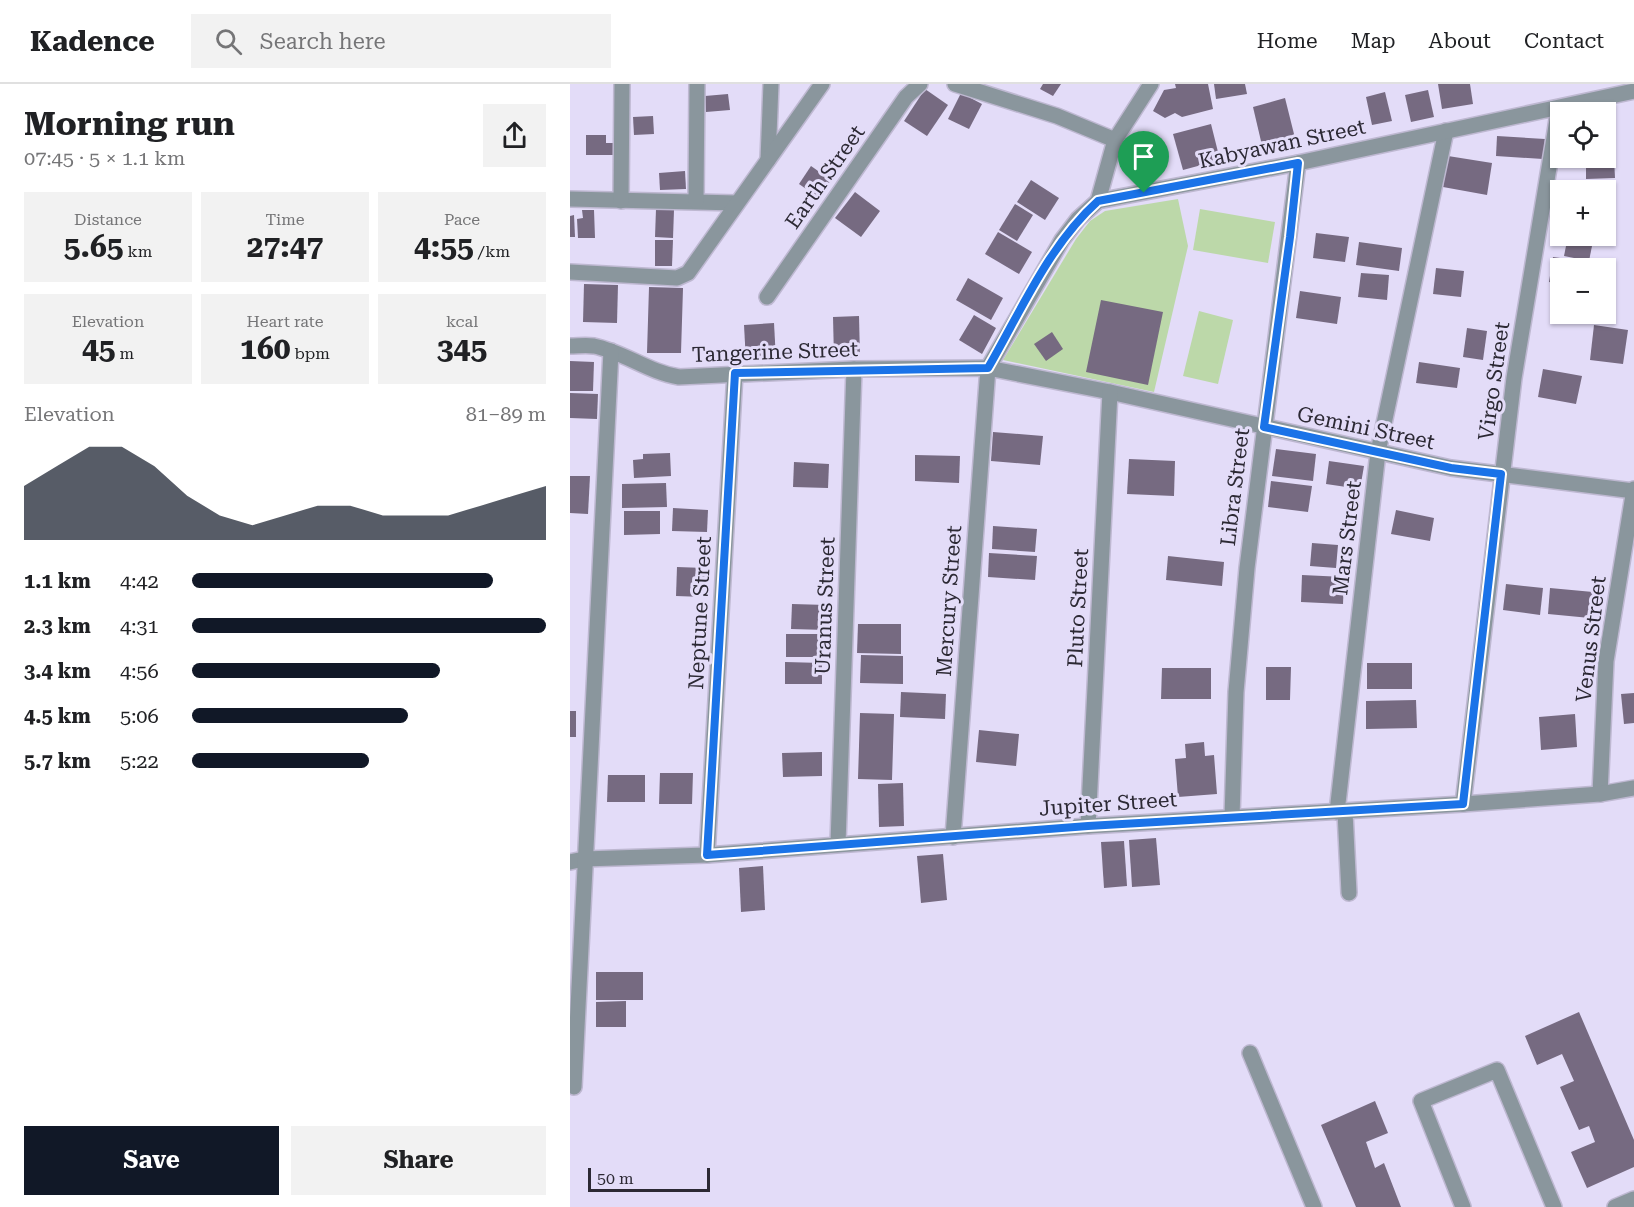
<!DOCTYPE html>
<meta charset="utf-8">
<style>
body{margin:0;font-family:"Roboto Serif",serif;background:#f2f2f2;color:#202124;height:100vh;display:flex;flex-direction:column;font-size:22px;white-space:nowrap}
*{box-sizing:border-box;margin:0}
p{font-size:20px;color:#757577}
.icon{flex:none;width:33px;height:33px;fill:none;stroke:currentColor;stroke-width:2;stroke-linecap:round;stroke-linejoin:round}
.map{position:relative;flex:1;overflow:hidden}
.drawer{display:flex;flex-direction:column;background:#fff;width:570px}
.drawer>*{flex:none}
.fabs{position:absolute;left:980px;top:18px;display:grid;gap:12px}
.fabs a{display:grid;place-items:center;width:66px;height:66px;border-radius:0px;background:#fff;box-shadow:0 2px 4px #0004;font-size:30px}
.scale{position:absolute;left:18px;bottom:15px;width:122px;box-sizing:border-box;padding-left:6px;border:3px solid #2c2934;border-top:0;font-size:16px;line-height:21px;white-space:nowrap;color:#2c2934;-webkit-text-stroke:4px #e3dcf8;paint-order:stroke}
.pin{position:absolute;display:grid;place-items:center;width:51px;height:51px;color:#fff;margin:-62px -26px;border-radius:50% 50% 50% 0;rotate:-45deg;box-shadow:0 0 6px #0007}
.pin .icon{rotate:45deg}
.round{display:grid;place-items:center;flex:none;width:63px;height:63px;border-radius:0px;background:#f2f2f2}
.headline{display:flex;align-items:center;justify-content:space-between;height:102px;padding:0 24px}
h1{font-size:33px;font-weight:700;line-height:45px}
.stats{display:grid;grid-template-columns:repeat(3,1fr);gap:9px;height:102px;padding:6px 24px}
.stats div{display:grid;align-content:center;border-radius:0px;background:#f2f2f2;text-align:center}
.stats b{font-size:30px;font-weight:700}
.stats small{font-size:16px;font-weight:400}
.stats p{font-size:16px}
.chart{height:168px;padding:12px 24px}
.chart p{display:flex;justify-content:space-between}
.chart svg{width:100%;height:108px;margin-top:6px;fill:#111827;opacity:.7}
.primary-button{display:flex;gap:12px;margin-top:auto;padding:12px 24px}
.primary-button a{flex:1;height:69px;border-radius:0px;background:#111827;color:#fff;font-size:24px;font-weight:700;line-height:69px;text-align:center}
.primary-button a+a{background:#f2f2f2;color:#202124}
ul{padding:0 24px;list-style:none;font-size:20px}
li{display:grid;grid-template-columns:96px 72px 1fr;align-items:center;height:45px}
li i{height:15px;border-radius:8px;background:#111827}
header{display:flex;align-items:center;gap:36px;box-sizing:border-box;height:84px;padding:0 30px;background:#fff;border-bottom:2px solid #e0e0e0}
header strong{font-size:28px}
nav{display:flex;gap:33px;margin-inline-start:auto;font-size:21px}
.search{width:420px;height:54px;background:#f2f2f2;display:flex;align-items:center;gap:15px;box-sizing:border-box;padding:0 21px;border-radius:0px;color:#757577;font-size:22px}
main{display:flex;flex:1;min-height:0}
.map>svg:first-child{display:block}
.green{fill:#bcd8a9}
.building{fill:#766a81}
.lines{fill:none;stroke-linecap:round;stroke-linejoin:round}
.street-casing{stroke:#beb8d1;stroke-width:18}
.street{stroke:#8a969d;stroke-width:15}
.route-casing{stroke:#fff;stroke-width:12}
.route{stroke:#1a73e8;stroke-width:8}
.labels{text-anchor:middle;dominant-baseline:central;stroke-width:6;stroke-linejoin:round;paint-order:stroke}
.street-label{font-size:21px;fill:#2c2934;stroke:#e3dcf8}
</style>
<header>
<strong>Kadence</strong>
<div class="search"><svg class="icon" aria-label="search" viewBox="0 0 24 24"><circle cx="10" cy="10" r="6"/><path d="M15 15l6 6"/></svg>Search here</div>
<nav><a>Home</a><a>Map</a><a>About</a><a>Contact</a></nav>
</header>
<main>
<section class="drawer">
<div class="headline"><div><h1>Morning run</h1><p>07:45 · 5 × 1.1 km</p></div><a class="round"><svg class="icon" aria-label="share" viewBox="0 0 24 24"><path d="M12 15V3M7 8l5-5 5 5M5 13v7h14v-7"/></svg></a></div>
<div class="stats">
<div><p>Distance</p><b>5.65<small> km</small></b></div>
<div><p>Time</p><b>27:47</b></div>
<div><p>Pace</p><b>4:55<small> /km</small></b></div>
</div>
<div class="stats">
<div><p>Elevation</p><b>45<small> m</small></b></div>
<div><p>Heart rate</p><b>160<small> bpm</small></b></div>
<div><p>kcal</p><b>345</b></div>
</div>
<div class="chart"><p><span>Elevation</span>81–89 m</p>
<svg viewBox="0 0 160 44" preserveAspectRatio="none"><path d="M0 44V22L10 14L20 6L30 6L40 14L50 26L60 34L70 38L80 34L90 30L100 30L110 34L120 34L130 34L140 30L150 26L160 22V44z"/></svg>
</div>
<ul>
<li><b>1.1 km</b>4:42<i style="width:85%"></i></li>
<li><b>2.3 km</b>4:31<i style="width:100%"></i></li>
<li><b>3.4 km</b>4:56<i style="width:70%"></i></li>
<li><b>4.5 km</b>5:06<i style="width:61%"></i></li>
<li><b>5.7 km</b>5:22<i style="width:50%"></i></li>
</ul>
<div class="primary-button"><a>Save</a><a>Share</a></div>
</section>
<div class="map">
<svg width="1064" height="1123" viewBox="0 0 1064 1123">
<rect width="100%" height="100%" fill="#e3dcf8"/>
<g class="green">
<polygon points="608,115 618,162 584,308 433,276 506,155 520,137 535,127"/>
<polygon points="630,125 705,138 698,179 623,166"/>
<polygon points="629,227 663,236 648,300 613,292"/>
</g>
<g class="building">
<polygon points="473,0 491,0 483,12 470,5"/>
<polygon points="605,0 638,0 643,25 612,33 605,29 595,34 583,27 594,6 606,4"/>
<polygon points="644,0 675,0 677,10 646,15"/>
<polygon points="868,0 900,0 903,20 872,25"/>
<polygon points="355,5 378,21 357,52 334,37"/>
<polygon points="858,6 864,33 841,38 835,11"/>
<polygon points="815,8 822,37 802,41 796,13"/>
<polygon points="391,9 412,20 399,45 378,35"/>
<polygon points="158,10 160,26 136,28 135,12"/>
<polygon points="715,14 727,62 694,70 683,23"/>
<polygon points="83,32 84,50 64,51 63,33"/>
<polygon points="641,40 650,76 613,86 603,50"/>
<polygon points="16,51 36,51 36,59 43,59 43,71 16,71"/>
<polygon points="927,52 975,55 973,75 926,72"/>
<polygon points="878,72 922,79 917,111 873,103"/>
<polygon points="1044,74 1045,94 1016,95 1016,75"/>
<polygon points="241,82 261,96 249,114 229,100"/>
<polygon points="115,87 116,105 90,106 89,89"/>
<polygon points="461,96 489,114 475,136 447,118"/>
<polygon points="285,108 310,127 291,153 265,134"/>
<polygon points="445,120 463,131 447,157 429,146"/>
<polygon points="86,125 104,126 103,154 85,153"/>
<polygon points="12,126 24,126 25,154 8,154 7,135 13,134"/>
<polygon points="4,131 5,153 0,153 0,132"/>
<polygon points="428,148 462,168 449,190 415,170"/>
<polygon points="746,149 779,153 775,178 743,174"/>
<polygon points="998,152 1024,152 1019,177 994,172"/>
<polygon points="85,156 103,156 102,182 85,182"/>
<polygon points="789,158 832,164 829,187 786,181"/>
<polygon points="983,173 1005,176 1004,184 990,184 990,200 979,198"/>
<polygon points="866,184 894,187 891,213 863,210"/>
<polygon points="791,189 819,191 817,216 788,213"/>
<polygon points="398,194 433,214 421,236 386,216"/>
<polygon points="14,200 48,201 47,239 13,238"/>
<polygon points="79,203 113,204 111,269 77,269"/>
<polygon points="730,207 771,213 767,240 726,234"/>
<polygon points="531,216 593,228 578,301 516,288"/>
<polygon points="404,231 426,244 412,270 389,256"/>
<polygon points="289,232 290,273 264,274 263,233"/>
<polygon points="204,239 206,276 176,278 174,241"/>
<polygon points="1024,241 1058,246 1053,280 1020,276"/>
<polygon points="897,244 917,247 913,276 893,273"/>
<polygon points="482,248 493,265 476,277 464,260"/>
<polygon points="0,277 24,278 23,307 0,307"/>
<polygon points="849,278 890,284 887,304 846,299"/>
<polygon points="973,285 1012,292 1006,320 968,313"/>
<polygon points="0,309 28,310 27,335 0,334"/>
<polygon points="423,348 473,352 470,381 421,377"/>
<polygon points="706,365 746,370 743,397 702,392"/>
<polygon points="100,369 101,392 64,394 63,376 73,375 73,370"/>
<polygon points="345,371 390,372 389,399 345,397"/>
<polygon points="559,375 605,377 604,412 557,410"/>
<polygon points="759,377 794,382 790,405 756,400"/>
<polygon points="224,378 259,380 258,404 223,403"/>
<polygon points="0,392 20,392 18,430 0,429"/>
<polygon points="701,397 742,402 738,428 698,423"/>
<polygon points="96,399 97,423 52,424 52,400"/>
<polygon points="103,424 138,426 137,448 102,447"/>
<polygon points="826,426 864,434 860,457 821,450"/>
<polygon points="54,427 90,427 90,450 54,451"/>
<polygon points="423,442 467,445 465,468 422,465"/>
<polygon points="742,459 768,461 766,484 740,482"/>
<polygon points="419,469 467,472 465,496 418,493"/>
<polygon points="598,472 654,478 652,502 596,496"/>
<polygon points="107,483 135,484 134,513 106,512"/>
<polygon points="732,491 774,493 773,520 731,518"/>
<polygon points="936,500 973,504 970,531 933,526"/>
<polygon points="980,504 1023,508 1020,534 978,530"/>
<polygon points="222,520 257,521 257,546 221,545"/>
<polygon points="288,540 331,540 331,570 287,569"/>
<rect x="216" y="550" width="38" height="23"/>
<polygon points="291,571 333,572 333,600 290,599"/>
<polygon points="215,578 252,579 252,600 215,600"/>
<rect x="797" y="579" width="45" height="26"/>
<polygon points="696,583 721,583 720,616 696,616"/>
<polygon points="592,584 641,584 641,615 591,615"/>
<polygon points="331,608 376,610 375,635 330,633"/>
<polygon points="1064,609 1064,639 1054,640 1051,610"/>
<polygon points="846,616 847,644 796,645 796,617"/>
<rect x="0" y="627" width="6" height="26"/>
<polygon points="290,629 324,630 322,696 288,695"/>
<polygon points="1005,630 1007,663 971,666 969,633"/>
<polygon points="409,646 449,650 446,682 406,678"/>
<polygon points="634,658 635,672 644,671 647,710 608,713 605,675 616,674 615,660"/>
<polygon points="252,668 252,692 213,693 212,669"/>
<polygon points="90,689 123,689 122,720 89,720"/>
<polygon points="38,691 75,691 75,718 37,718"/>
<polygon points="333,699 334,742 309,743 308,700"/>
<polygon points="586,754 590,801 562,803 559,756"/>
<polygon points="554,757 557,802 534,804 531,758"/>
<polygon points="373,770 377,816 351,819 347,772"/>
<polygon points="193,782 195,826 171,828 169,784"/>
<rect x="26" y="888" width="47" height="28"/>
<polygon points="56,917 56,943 26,943 26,918"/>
<polygon points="1009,928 1064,1056 1064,1083 1017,1104 1001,1068 1025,1058 1019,1042 1009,1046 990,1003 1004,997 992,970 967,981 955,952"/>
<polygon points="805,1017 818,1049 796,1058 805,1084 814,1079 831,1123 786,1123 751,1041"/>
</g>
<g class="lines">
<g class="street-casing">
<g id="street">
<polyline points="385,0 487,32 545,56"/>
<polyline points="198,76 201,0"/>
<polyline points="0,115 167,119"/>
<polyline points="51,117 52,0"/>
<polyline points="126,117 127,0"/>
<polyline points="528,117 545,56 581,0"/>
<polyline points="0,188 107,194 118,189 252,0"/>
<polyline points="197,213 336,13 350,0"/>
<path d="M0,262C8,262 16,261 24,262C54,268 78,288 109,293L284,285L418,284L540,308L881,384L1064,407"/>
<polyline points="1030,710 1036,577 1064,405"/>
<polyline points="893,720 944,294 989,24"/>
<polyline points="767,728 808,368 876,47"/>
<polyline points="775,728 779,809"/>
<polyline points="662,733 666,608 677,484 728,79"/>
<polyline points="518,742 540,308"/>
<polyline points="383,753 418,284 492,156 508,135 528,117 728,79 1064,7"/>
<polyline points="268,760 284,285"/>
<polyline points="137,771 165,289"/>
<polyline points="0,778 14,775 137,771 518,742 893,720 1030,710 1064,704"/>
<polyline points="680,969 744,1123"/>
<polyline points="4,1003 41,267"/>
<polyline points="893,1123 851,1017 927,986 984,1123"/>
<polyline points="1045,1123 1064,1115"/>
</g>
</g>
<use href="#street" class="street"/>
</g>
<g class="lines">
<g class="route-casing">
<path id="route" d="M728,79L720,153L694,343L881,384L931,390L893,720L518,742L137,771L165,289L418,284C451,227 479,161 528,117Z"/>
</g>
<use href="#route" class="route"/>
</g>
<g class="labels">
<g class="street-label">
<text transform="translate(712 60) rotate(-12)">Kabyawan Street</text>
<text transform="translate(255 93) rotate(-55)">Earth Street</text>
<text transform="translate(205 268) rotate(-2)">Tangerine Street</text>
<text transform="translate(924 297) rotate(-82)">Virgo Street</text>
<text transform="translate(796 344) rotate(12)">Gemini Street</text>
<text transform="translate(665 403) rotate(-83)">Libra Street</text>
<text transform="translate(777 454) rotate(-83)">Mars Street</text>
<text transform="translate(379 517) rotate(-86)">Mercury Street</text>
<text transform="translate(255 522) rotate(-88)">Uranus Street</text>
<text transform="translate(508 524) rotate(-87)">Pluto Street</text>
<text transform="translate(130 529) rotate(-87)">Neptune Street</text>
<text transform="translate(1021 555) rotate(-83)">Venus Street</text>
<text transform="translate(538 720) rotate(-4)">Jupiter Street</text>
</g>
</g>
</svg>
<div class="fabs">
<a><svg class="icon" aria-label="locate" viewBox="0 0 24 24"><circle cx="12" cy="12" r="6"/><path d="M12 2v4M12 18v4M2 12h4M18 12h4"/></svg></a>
<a>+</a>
<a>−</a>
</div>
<div class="scale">50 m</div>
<div class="pin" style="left:574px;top:109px;background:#1e9e55"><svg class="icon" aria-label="arrive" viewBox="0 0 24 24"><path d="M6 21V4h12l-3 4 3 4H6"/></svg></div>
</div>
</main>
